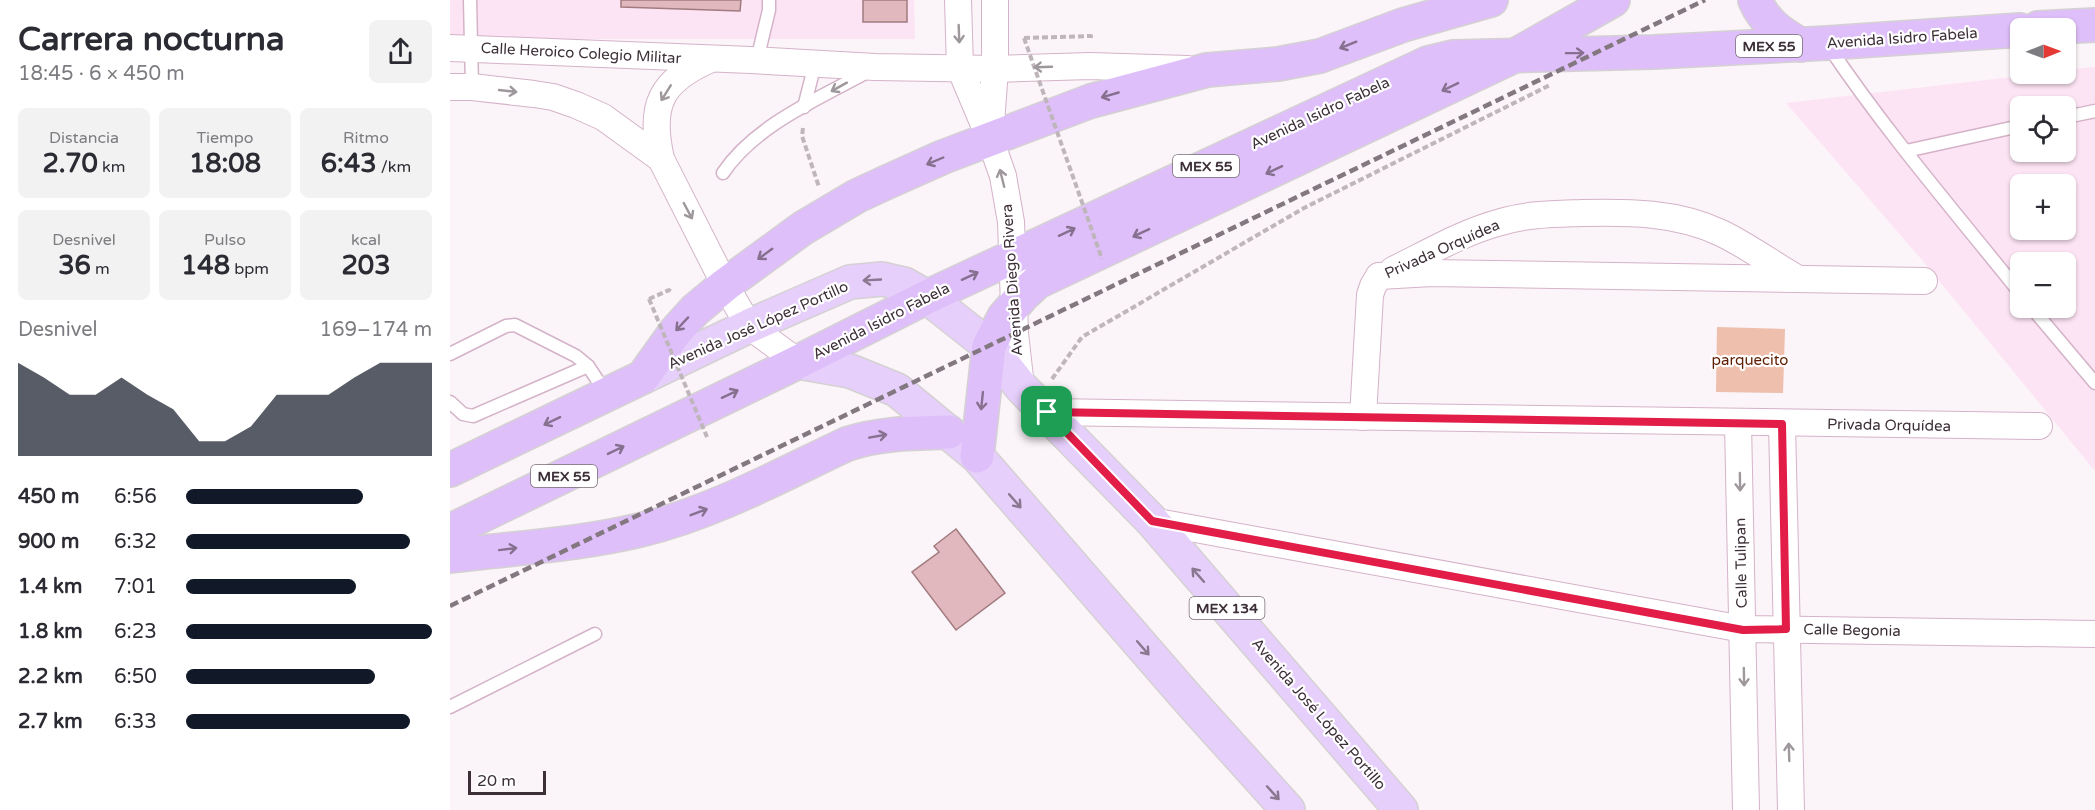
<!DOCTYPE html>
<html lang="es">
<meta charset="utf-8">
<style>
body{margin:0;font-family:"Varela Round",sans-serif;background:#f2f2f3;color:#2b2b33;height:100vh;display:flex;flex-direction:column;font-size:22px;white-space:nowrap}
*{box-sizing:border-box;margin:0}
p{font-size:20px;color:#7c7c81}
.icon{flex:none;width:33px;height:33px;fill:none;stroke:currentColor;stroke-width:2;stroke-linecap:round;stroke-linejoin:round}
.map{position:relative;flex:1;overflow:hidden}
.details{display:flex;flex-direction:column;background:#fff;width:450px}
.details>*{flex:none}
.needle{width:39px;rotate:89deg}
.controls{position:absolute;left:1560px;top:18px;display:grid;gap:12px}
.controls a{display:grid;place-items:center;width:66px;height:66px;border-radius:9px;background:#fff;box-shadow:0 2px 4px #0004;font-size:30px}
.scale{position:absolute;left:18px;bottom:15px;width:78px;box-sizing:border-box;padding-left:6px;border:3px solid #3d2f38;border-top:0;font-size:16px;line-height:21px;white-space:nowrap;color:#3d2f38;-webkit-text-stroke:4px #fff;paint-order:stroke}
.pin{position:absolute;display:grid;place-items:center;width:51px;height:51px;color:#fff;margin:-26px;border-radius:12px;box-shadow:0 3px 9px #0006}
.round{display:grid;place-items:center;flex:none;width:63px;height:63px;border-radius:9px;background:#f2f2f3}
.headline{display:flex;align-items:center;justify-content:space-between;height:102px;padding:0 18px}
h1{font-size:33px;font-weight:700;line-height:45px}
.metrics{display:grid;grid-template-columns:repeat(3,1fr);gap:9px;height:102px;padding:6px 18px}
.metrics div{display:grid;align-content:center;border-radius:9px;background:#f2f2f3;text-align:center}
.metrics b{font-size:26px;font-weight:700}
.metrics small{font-size:16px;font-weight:400}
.metrics p{font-size:16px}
.chart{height:168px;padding:12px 18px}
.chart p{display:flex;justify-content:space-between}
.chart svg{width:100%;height:108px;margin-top:6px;fill:#111827;opacity:.7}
ul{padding:0 18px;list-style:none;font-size:20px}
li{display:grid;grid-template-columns:96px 72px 1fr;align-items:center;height:45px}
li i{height:15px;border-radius:8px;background:#111827}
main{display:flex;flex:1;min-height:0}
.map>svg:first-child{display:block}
.built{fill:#fde4f4;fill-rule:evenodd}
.green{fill:#eebfad}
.building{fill:#e1b8bd;stroke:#a17b7f;stroke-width:1.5}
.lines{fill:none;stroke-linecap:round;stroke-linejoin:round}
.service-casing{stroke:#d4b3c8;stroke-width:15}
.minor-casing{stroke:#d4b3c8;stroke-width:28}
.primary-casing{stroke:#d4d1d3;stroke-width:36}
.trunk-casing{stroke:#d4d1d3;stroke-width:36}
.path{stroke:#bfb6bb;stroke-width:4;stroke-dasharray:6 3;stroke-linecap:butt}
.service{stroke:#fff;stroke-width:12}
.minor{stroke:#fff;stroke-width:26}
.primary{stroke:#e7cffb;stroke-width:33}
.trunk{stroke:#dfbffa;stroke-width:33}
.rail{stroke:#83787f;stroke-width:4.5;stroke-dasharray:9 4.5;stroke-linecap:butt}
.path-bridge{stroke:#bfb6bb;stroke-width:4;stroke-dasharray:6 3;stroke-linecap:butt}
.oneway{stroke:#9e979c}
.oneway2{stroke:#86708f}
.oneway3{stroke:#8a7790}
.route-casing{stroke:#fff;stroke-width:12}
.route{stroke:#e11d48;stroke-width:8}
.labels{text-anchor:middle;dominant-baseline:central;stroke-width:4.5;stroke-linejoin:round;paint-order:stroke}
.shield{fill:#fff;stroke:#776d74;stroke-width:1.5}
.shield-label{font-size:14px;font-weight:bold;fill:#3d2f38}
.street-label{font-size:15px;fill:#3d2f38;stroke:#fff}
.park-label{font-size:15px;fill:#5f1d00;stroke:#fff}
</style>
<main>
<section class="details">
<div class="headline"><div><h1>Carrera nocturna</h1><p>18:45 · 6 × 450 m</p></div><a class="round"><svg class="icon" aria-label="share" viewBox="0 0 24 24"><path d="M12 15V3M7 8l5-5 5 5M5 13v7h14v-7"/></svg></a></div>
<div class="metrics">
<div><p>Distancia</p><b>2.70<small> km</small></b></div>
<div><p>Tiempo</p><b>18:08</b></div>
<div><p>Ritmo</p><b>6:43<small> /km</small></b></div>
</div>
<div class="metrics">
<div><p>Desnivel</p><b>36<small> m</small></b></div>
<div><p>Pulso</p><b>148<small> bpm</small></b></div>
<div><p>kcal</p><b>203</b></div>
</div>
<div class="chart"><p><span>Desnivel</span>169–174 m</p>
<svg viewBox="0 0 160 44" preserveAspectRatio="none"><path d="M0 44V6L10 12L20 19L30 19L40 12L50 19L60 25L70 38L80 38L90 32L100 19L110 19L120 19L130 12L140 6L150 6L160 6V44z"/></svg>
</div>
<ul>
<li><b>450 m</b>6:56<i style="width:72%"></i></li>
<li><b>900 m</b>6:32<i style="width:91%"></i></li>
<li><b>1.4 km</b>7:01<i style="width:69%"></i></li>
<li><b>1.8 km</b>6:23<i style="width:100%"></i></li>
<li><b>2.2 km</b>6:50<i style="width:77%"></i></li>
<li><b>2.7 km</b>6:33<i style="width:91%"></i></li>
</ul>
</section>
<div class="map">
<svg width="1645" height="810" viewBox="0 0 1645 810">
<rect width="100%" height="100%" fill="#fbf4f8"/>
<g class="built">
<polygon points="0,0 464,0 465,39 0,39"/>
<path d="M1645,67V471L1472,260L1336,103L1588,74H1616V70ZM1570,106H1616V152H1570ZM1570,184H1616V230H1570ZM1570,262H1616V308H1570Z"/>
</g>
<polygon class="green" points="1267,327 1335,329 1333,393 1266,392"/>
<g class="building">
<polygon points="171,0 291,0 290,11 171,7"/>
<rect x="413" y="0" width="44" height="22"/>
<polygon points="506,529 555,593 506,630 462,572 489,552 484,546"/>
</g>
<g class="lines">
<g class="service-casing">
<g id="service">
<polyline points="20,0 22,87"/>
<path d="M1379,47C1437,133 1505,212 1570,293"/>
<polyline points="307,60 319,10 319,0"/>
<polyline points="354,107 365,64"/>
<polyline points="1616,117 1645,111"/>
<polyline points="1456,151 1570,126"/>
<path d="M273,173C305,125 370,98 419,71"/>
<polyline points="1582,308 1645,383"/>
<polyline points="0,354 56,326 65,325 126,356 138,366 156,393"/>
<polyline points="0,402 13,414 23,416 138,366"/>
<polyline points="0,707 145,634"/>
</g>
</g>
<g class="minor-casing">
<g id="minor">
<polyline points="508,0 510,68 540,139 553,176 561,222 565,333 571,387"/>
<polyline points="0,48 301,60 425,67 545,69 640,66 737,69"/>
<polyline points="0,87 22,87 84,94 103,97 126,105 153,117 211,159 275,285 299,326 348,362"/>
<polyline points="540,137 545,69 545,0"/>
<path d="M211,159C199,105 210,81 261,59"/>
<path d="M943,270C978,253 1013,232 1051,222C1077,214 1105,214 1132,213C1179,212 1227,212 1271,233C1296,245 1321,263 1345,277"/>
<polyline points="929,276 982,273 1474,281"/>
<polyline points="597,412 1589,426"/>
<polyline points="913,417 920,295 923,286 929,276"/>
<polyline points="1288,423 1296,810"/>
<polyline points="1332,424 1341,810"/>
<polyline points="702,521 1293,629 1645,634"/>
</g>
</g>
<g class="primary-casing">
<g id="primary">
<polyline points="348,362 400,371 447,390 527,456 738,699 838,810"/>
<polyline points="193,377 299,326 400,282 432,279 454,284 477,297 539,346 571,387 702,521 951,810"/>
</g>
</g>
<g class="trunk-casing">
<g id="trunk">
<path d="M1305,0C1315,23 1330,33 1351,45"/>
<polyline points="1588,28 1645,25"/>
<polyline points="527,456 539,346 554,317 573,295 587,282 1066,55 1163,0"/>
<polyline points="0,470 193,377 226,331 245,310 275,285 353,228 407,196 435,183 493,157 641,101 757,70 828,64 870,56 953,25 1041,0"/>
<polyline points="0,531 348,362 477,297 978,63 1003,57 1204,52 1377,43 1570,30"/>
<path d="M0,556C63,548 128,545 190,530C262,513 331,475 397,444C431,433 463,433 499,432"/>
</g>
</g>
<g class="path">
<polyline points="574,38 641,36 641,41"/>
<polyline points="353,128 352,136 369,187"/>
<polyline points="199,299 219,290 223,293"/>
<polyline points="602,379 632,337 854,208 1100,85"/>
</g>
<use href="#service" class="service"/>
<use href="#minor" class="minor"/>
<use href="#primary" class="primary"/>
<use href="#trunk" class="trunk"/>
<polyline class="rail" points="0,606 1255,0"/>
<g class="path-bridge">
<polyline points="574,38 652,259"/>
<polyline points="199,299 257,437"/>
</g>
</g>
<defs><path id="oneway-shaft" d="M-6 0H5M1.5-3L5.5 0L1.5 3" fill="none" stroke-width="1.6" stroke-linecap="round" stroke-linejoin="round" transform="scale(1.5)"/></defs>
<g class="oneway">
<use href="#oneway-shaft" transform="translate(509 34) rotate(88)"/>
<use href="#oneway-shaft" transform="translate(593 67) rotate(178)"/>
<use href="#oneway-shaft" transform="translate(389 87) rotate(151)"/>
<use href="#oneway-shaft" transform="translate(58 91) rotate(6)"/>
<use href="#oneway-shaft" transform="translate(216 93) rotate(122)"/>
<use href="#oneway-shaft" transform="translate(552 178) rotate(-104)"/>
<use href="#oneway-shaft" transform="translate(238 211) rotate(62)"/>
<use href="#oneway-shaft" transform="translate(1290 482) rotate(89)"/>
<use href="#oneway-shaft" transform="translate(1294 677) rotate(89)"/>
<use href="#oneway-shaft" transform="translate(1339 752) rotate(-92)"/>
</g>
<g class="oneway2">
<use href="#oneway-shaft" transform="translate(898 45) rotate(158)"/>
<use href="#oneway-shaft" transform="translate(1125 53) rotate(-1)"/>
<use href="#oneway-shaft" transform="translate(1000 87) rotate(154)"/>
<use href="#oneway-shaft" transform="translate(660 95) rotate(164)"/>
<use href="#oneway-shaft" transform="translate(485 161) rotate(157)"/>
<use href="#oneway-shaft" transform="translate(824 170) rotate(155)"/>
<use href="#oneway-shaft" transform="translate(617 232) rotate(-25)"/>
<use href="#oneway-shaft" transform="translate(691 233) rotate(155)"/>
<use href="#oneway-shaft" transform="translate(315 254) rotate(144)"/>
<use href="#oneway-shaft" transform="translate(520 276) rotate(-25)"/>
<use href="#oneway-shaft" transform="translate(232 324) rotate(133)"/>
<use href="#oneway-shaft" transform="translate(280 394) rotate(-25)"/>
<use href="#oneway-shaft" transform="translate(532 401) rotate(96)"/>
<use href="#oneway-shaft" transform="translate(102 421) rotate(154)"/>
<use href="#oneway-shaft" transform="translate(428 436) rotate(-10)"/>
<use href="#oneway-shaft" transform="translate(166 450) rotate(-26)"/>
<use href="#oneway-shaft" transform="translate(249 512) rotate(-21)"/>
<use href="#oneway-shaft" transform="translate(58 549) rotate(-7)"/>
</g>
<g class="oneway3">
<use href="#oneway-shaft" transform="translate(422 280) rotate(177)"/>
<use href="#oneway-shaft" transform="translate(565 501) rotate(49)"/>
<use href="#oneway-shaft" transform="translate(748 575) rotate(-131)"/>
<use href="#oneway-shaft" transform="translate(693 648) rotate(49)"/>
<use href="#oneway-shaft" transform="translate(823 793) rotate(48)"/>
</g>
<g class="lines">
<g class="route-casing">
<polygon id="route" points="597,412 1332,424 1336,629 1293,630 702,521"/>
</g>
<use href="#route" class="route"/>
</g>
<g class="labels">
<g class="shield">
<rect x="1286" y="35" width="66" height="22" rx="4.5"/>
<rect x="723" y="155" width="66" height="22" rx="4.5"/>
<rect x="81" y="465" width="66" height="22" rx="4.5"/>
<rect x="739.5" y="597" width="75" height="22" rx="4.5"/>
</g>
<g class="shield-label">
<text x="1319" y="46">MEX 55</text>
<text x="756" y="166">MEX 55</text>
<text x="114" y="476">MEX 55</text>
<text x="777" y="608">MEX 134</text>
</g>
<g class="street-label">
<text transform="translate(1452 38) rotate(-4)">Avenida Isidro Fabela</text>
<text transform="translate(131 53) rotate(3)">Calle Heroico Colegio Militar</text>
<text transform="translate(870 113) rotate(-25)">Avenida Isidro Fabela</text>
<text transform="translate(992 249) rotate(-24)">Privada Orquídea</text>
<text transform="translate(562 280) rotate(-94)">Avenida Diego Rivera</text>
<text transform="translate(431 321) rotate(-27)">Avenida Isidro Fabela</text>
<text transform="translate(308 325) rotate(-24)">Avenida José López Portillo</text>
<text transform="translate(1439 425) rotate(1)">Privada Orquídea</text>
<text transform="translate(1291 563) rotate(-91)">Calle Tulipan</text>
<text transform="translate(1402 630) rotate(1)">Calle Begonia</text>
<text transform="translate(869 714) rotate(49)">Avenida José López Portillo</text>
</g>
<g class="park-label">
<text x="1300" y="360">parquecito</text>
</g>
</g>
</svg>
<div class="controls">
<a><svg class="needle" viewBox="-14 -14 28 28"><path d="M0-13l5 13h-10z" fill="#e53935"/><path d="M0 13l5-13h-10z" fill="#7c7c81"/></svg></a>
<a><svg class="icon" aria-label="locate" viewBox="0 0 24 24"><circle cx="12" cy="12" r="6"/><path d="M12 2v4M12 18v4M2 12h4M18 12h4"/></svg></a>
<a>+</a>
<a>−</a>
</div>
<div class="scale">20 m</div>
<div class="pin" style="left:597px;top:412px;background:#1e9e55"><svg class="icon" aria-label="arrive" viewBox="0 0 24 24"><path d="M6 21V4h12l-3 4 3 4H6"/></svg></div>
</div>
</main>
